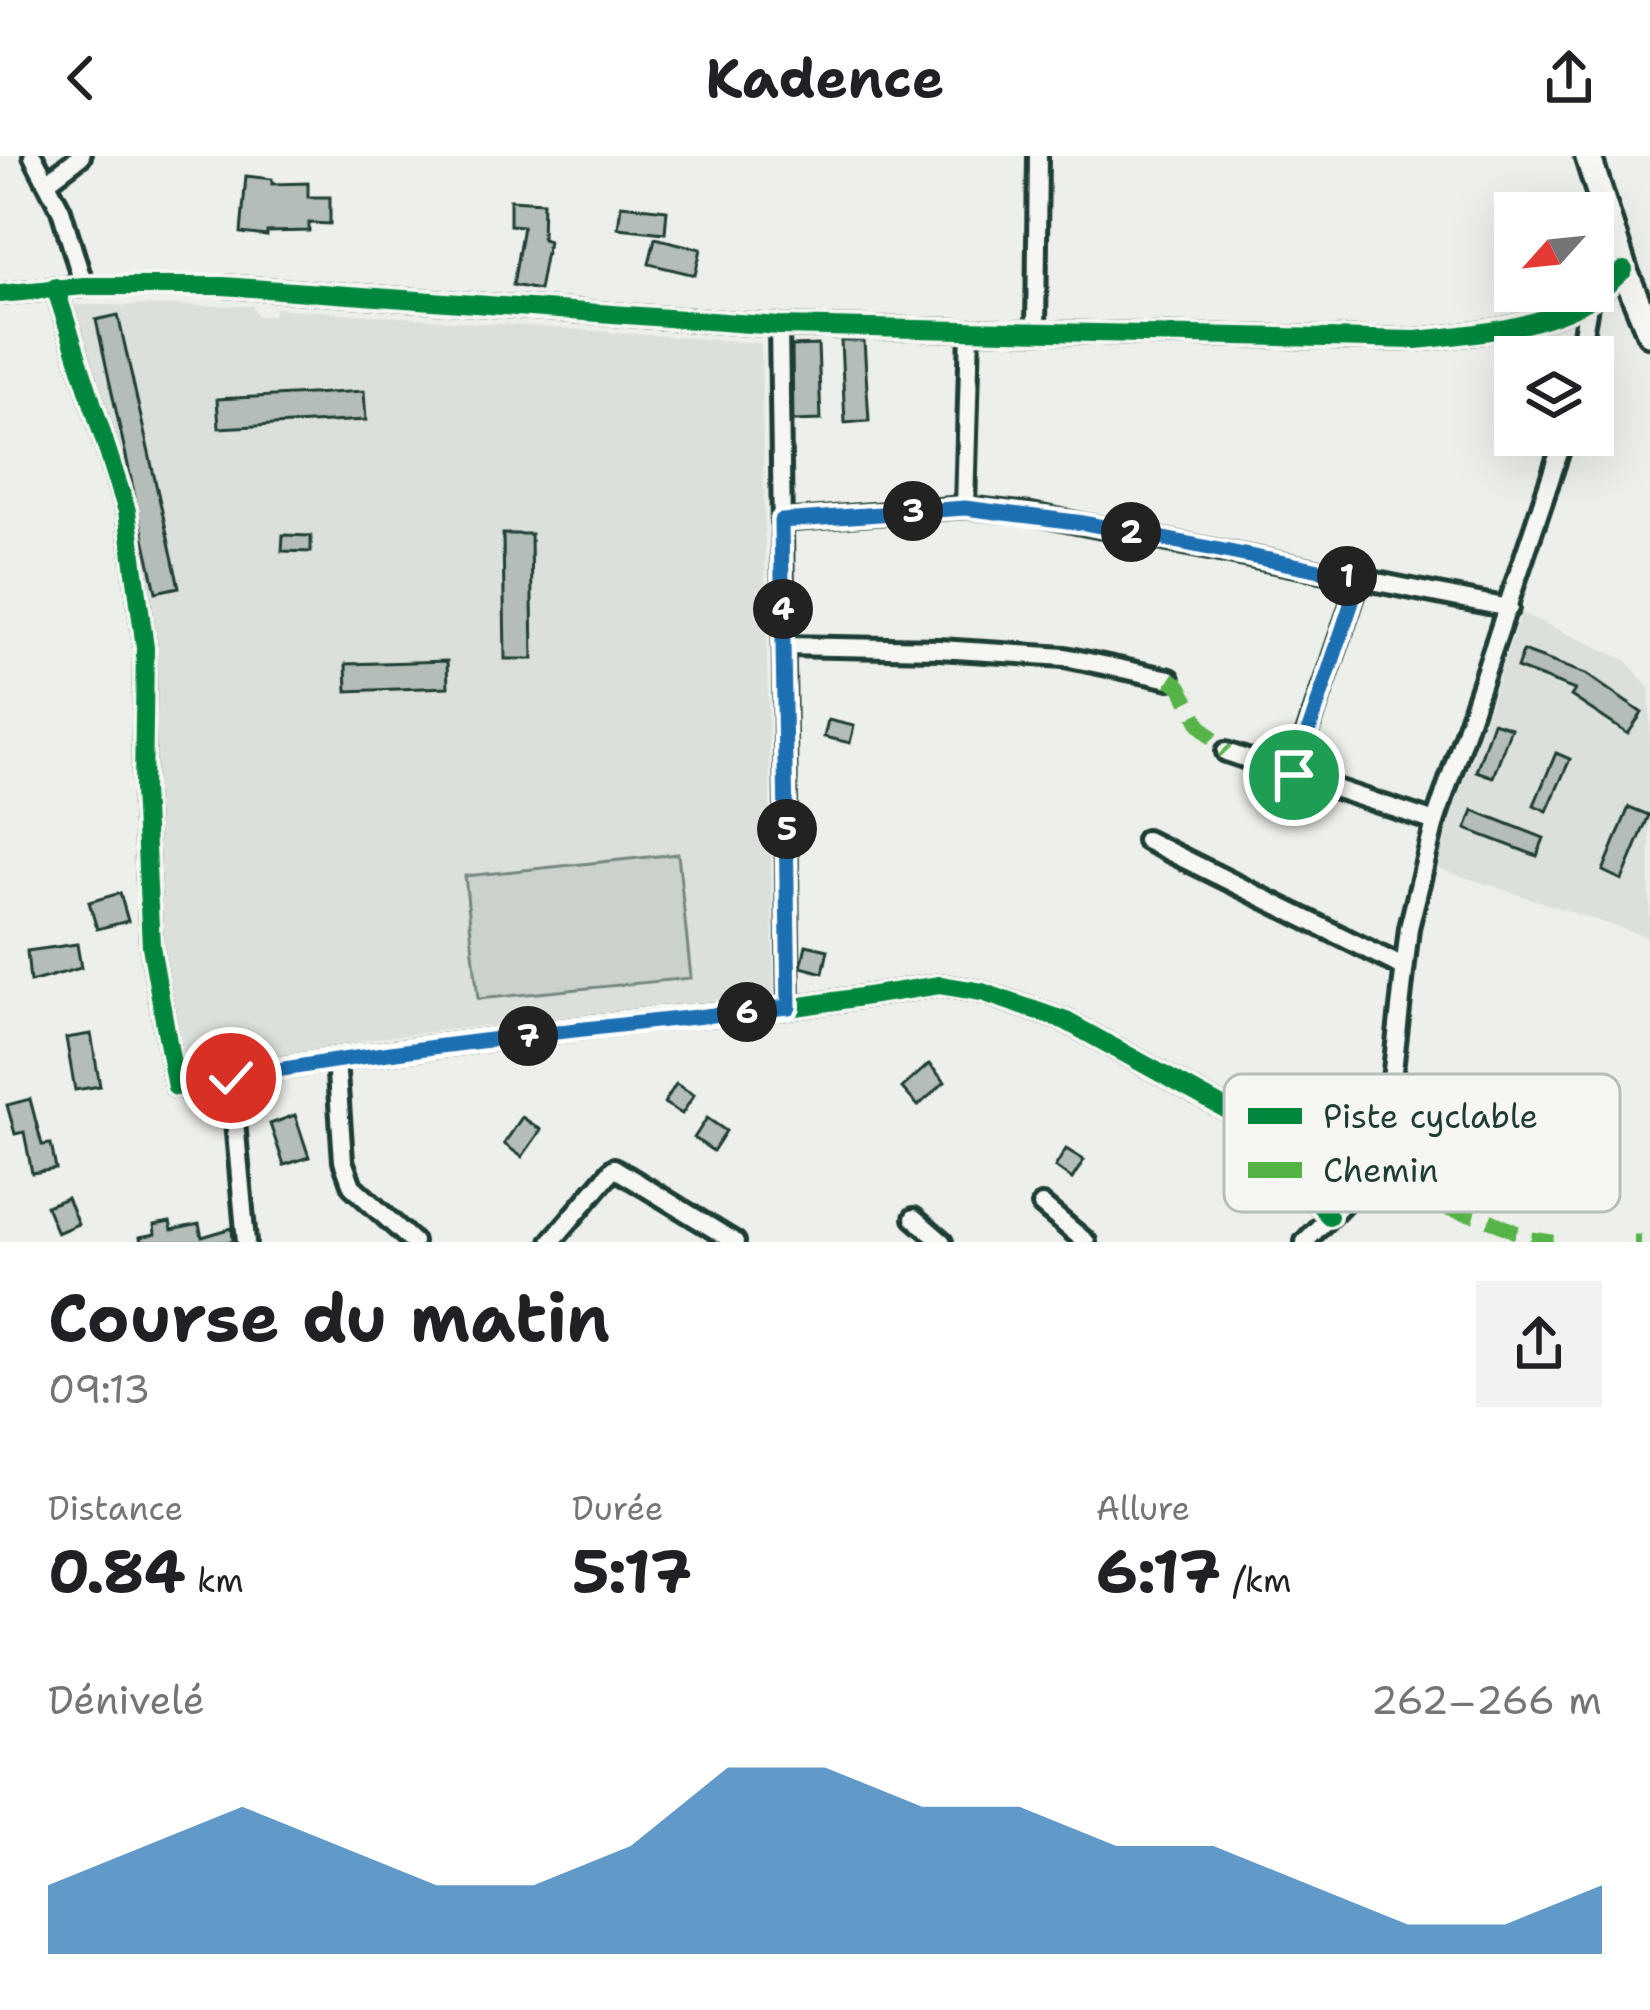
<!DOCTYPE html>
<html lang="fr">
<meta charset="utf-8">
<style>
body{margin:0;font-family:"Shantell Sans",sans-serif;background:#f2f2f2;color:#202124;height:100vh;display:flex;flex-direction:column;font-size:45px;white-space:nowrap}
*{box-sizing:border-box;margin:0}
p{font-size:39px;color:#757577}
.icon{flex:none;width:66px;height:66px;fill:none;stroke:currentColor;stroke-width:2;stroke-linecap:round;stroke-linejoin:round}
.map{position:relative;height:1086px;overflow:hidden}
.panel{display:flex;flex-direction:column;background:#fff;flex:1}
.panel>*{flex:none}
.needle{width:78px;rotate:243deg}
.fabs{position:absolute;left:1494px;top:36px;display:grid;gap:24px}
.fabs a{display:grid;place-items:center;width:120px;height:120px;border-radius:0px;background:#fff;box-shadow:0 12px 48px #0002;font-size:60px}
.pin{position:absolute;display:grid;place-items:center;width:102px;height:102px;color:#fff;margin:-51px;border:6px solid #fff;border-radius:50%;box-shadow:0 3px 12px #0007}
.km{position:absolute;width:60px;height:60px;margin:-30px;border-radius:50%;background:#222;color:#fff;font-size:33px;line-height:60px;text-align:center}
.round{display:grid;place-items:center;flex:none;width:126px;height:126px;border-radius:0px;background:#f2f2f2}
.summary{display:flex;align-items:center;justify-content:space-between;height:204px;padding:0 48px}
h1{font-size:66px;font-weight:700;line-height:90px}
.stats{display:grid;grid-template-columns:repeat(3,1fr);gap:18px;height:204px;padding:12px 48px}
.stats div{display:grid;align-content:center}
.stats b{font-size:60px;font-weight:700}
.stats small{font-size:33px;font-weight:400}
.stats p{font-size:33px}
.chart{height:336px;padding:24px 48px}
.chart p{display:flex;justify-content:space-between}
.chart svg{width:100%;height:216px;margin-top:12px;fill:#1f6fb2;opacity:.7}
header{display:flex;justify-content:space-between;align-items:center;height:156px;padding:0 48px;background:#fff;font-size:54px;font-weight:700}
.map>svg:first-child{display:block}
.built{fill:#dce0db}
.garden{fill:#cbd2cc;stroke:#758880;stroke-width:3}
.building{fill:#b4bdb8;stroke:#1f3d34;stroke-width:3}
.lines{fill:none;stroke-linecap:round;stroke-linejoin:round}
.minor-casing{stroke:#1f3d34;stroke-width:26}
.primary-casing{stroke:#1f3d34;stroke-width:33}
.minor{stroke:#f6f6f2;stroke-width:16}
.primary{stroke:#f6f6f2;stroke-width:24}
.quiet{stroke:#55b346;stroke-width:15;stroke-dasharray:30 15;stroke-linecap:butt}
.cycleway-casing{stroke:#f6f6f2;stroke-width:26}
.cycleway{stroke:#00873e;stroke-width:18}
.route-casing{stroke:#fff;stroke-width:24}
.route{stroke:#1f6fb2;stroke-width:15}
.key{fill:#f6f6f2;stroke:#b6beb9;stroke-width:3}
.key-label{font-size:33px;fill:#1f3d34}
</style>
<header><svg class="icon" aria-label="back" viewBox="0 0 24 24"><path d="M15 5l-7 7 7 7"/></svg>Kadence<svg class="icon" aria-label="share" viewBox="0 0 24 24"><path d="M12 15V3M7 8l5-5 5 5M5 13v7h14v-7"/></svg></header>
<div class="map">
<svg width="1650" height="1086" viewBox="0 0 1650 1086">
<rect width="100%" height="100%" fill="#edefea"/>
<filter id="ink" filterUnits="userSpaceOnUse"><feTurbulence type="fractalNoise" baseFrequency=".00833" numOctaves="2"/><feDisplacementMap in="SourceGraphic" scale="24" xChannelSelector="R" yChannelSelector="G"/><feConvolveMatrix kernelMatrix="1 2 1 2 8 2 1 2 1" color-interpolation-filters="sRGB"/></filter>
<g filter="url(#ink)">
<g class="built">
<polygon points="73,149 252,150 257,160 273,159 276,152 761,187 774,845 641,852 377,882 190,921 165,807 156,644 157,500 132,343"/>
<polygon points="1521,457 1626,504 1650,533 1650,782 1434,711"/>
</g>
<polygon class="garden" points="678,698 691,822 478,843 465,720"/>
<g class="building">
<polygon points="246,20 272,23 272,28 308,27 308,41 330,41 330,68 309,67 309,75 267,76 267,80 241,77"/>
<polygon points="510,44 543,46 542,83 548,85 539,134 513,129 523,70 510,69"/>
<polygon points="621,49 667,54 665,77 618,72"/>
<polygon points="655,82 701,93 695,119 649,108"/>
<polygon points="118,159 179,431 156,436 96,164"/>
<polygon points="841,185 864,185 869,265 845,267"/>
<polygon points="818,189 821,264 793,265 792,190"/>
<polygon points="364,235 366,264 219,272 217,243"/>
<polygon points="503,378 531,378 533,503 505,503"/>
<polygon points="283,379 311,380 311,396 282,395"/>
<polygon points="1523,495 1586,518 1642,557 1628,578 1571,540 1575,534 1517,512"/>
<polygon points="447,505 448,531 347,535 346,508"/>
<polygon points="828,564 854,570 850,587 824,581"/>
<polygon points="1493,566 1511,572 1493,621 1476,615"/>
<polygon points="1556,597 1570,603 1547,655 1534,649"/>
<polygon points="1629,651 1649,659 1622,724 1603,715"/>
<polygon points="1473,654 1544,682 1537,700 1466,673"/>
<polygon points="120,737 128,765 97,773 89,746"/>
<polygon points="77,788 81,812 30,826 27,795"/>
<polygon points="806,789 828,794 823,817 801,811"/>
<polygon points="91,878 100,930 75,934 66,882"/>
<polygon points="929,908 945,926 918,950 902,932"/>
<polygon points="676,928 694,939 682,958 664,947"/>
<polygon points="30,943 42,989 51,988 56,1013 32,1017 24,976 15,978 7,949"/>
<polygon points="295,959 309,1001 284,1009 270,968"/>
<polygon points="522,961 541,974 522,1001 504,988"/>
<polygon points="707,962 726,975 713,995 694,982"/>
<polygon points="1066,993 1084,1004 1072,1023 1055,1011"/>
<polygon points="67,1042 78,1068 57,1077 46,1050"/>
<polygon points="170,1066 172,1074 199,1068 202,1081 232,1072 233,1086 141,1086 140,1081 155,1078 154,1069"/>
</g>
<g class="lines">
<g class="minor-casing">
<g id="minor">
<polyline points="33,0 61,54 84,130"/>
<polyline points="48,25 81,0"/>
<polyline points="55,131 127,355 145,492 143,634 151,790 176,931 336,903 647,864 789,852 940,829 982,836 1066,865 1231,956 1267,987 1329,1060"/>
<path d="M0,138L84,130H223L779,170L1416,184C1473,178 1535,173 1587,145C1600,138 1612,124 1624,114"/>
<polyline points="779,170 789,852"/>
<polyline points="1036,175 1038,0"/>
<polyline points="1579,201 1589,144"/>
<polyline points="965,351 970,174"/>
<polyline points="781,365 965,351 1031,358 1509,452"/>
<polyline points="784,490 939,493 1065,501 1170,523"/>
<polyline points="1226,596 1435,666"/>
<polyline points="1293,619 1360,422"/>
<polyline points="1146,684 1403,811"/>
<polyline points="336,903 343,1005 352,1030 413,1086"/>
<polyline points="231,922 246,1086"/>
<polyline points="1042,1049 1086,1086"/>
<polyline points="914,1062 942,1086"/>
<polyline points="551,1086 614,1012 735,1086"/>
<path d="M1305,1086C1335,1053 1369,1028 1385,986L1409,772L1435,666L1565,279"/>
</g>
</g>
<g class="primary-casing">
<polyline id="primary" points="1588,0 1624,114 1650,177"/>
</g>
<use href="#minor" class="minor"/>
<use href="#primary" class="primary"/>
<g class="quiet">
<polyline points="1170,523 1180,530 1200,569 1226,596"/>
<polyline points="1360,1031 1409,1036 1430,1048 1485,1062 1531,1083 1553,1086"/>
<polyline points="1634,1086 1641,1086"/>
</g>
<g class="cycleway-casing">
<g id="cycleway">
<polyline points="55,131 127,355 145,492 143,634 151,790 176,931 336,903 647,864 789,852 940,829 982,836 1066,865 1231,956 1267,987 1329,1060"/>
<path d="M0,138L84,130H223L779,170L1416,184C1473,178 1535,173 1587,145C1600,138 1612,124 1624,114"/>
</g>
</g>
<use href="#cycleway" class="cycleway"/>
</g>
</g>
<g class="lines" filter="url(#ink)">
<g class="route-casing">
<path id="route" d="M231,922C416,889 602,871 789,851L781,365L965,352L1084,367L1360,422L1294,619"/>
</g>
<use href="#route" class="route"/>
</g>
<rect x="1224" y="918" width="396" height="138" rx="18" class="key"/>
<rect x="1248" y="952" width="54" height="16" fill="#00873e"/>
<rect x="1248" y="1006" width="54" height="16" fill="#55b346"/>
<g class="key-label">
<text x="1323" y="972">Piste cyclable</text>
<text x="1323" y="1026">Chemin</text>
</g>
</svg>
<div class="fabs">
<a><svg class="needle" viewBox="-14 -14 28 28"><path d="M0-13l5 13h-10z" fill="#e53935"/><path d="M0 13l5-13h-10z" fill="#757577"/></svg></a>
<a><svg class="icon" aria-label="layers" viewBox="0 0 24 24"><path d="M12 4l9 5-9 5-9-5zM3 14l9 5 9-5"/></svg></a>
</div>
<div class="pin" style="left:1294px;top:619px;background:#1e9e55"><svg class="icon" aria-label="arrive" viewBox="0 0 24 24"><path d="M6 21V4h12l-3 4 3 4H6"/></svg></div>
<div class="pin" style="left:231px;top:922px;background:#d93025"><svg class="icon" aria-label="check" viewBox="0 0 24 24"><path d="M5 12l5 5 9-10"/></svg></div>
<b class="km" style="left:1347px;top:420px">1</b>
<b class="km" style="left:1131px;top:376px">2</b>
<b class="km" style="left:913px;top:355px">3</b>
<b class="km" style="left:783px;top:453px">4</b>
<b class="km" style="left:787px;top:673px">5</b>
<b class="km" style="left:747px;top:856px">6</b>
<b class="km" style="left:528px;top:880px">7</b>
</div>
<section class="panel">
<div class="summary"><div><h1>Course du matin</h1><p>09:13</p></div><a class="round"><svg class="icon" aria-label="share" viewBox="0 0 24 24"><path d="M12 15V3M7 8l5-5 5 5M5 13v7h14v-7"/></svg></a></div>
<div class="stats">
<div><p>Distance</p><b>0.84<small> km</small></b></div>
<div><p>Durée</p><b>5:17</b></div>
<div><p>Allure</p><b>6:17<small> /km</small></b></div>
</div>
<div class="chart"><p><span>Dénivelé</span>262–266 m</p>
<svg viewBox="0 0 160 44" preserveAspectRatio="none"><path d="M0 44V30L10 22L20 14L30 22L40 30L50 30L60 22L70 6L80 6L90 14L100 14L110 22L120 22L130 30L140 38L150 38L160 30V44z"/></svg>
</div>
</section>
